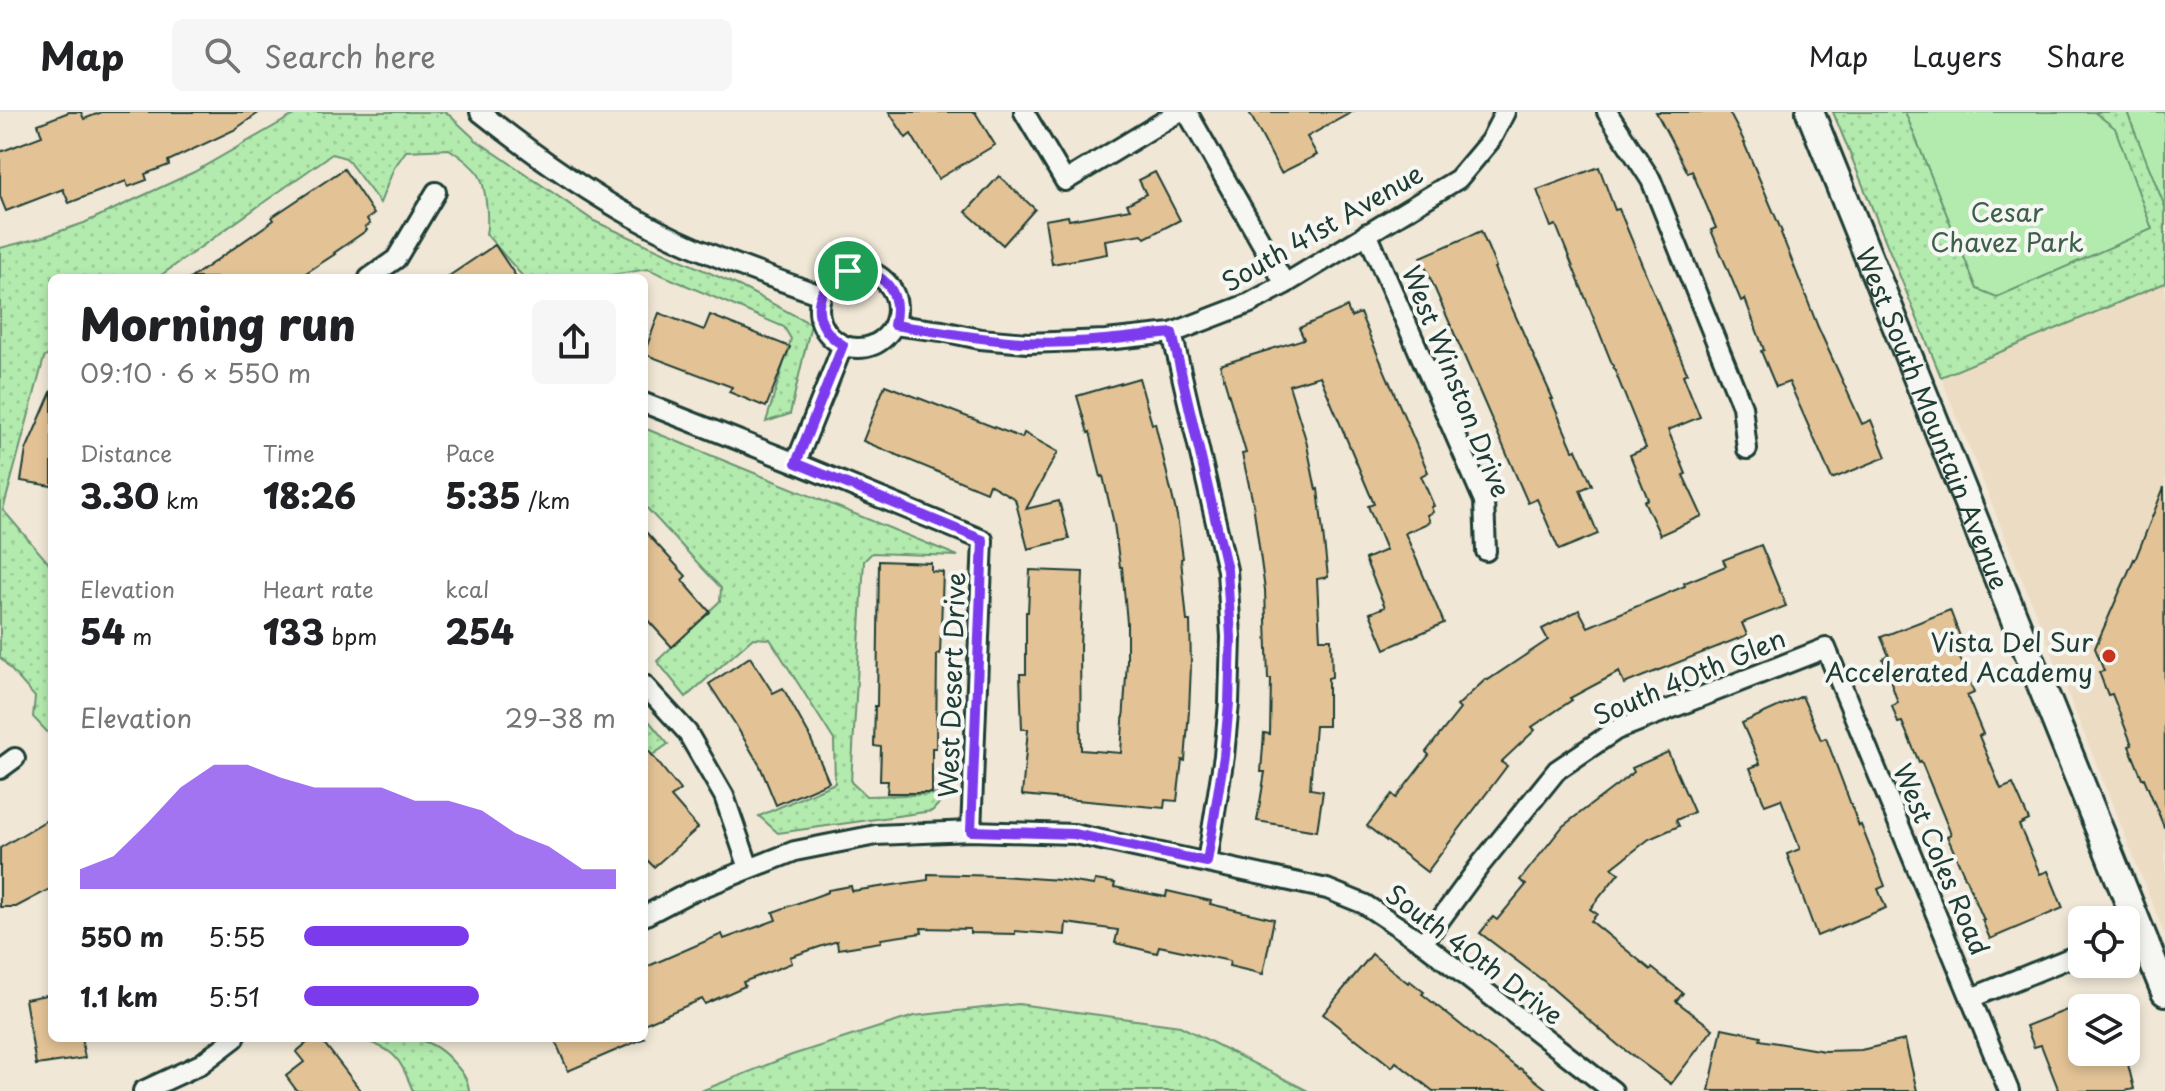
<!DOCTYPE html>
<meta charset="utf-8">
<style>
body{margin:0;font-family:"Playpen Sans",sans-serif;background:#f6f6f6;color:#202124;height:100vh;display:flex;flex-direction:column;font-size:30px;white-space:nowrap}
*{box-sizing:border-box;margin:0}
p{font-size:26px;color:#757577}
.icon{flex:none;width:44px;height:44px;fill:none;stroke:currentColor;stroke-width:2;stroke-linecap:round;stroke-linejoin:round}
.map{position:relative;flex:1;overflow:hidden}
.details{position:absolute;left:48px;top:162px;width:600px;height:768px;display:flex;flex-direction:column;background:#fff;border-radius:12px;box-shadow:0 4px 12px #0003}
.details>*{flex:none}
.buttons{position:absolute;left:2068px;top:794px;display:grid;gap:16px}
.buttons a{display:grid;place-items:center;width:72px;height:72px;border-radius:12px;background:#fff;box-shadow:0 4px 12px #0003;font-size:40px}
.pin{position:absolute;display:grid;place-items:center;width:68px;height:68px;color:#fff;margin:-34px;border:4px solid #fff;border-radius:50%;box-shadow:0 2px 8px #0007}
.round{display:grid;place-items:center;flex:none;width:84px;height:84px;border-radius:12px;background:#f6f6f6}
.headline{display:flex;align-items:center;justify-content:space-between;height:136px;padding:0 32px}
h1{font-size:44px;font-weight:800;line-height:60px}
.metrics{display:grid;grid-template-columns:repeat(3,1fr);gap:12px;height:136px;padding:8px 32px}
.metrics div{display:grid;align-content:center}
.metrics b{font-size:34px;font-weight:800}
.metrics small{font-size:22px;font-weight:400}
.metrics p{font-size:22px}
.chart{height:224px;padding:16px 32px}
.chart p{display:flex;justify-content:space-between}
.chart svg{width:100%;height:144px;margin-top:8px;fill:#7c3aed;opacity:.7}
ul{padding:0 32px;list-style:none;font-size:26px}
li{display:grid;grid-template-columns:128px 96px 1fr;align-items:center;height:60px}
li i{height:20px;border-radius:10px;background:#7c3aed}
header{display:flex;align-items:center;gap:48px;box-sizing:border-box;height:112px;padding:0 40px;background:#fff;border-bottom:2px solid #e0e0e0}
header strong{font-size:38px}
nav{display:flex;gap:44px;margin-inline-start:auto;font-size:28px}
.search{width:560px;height:72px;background:#f6f6f6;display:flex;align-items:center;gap:20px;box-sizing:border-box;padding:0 28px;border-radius:12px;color:#757577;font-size:30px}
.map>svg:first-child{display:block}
.built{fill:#ecdcc3}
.grass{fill:url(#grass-dots);stroke:#699471;stroke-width:2}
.pitch{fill:#b3ebae;stroke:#699471;stroke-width:2}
.building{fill:#e3c396;stroke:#1f3d34;stroke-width:2}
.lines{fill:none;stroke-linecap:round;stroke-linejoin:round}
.street-casing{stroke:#1f3d34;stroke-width:24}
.secondary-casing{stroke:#1f3d34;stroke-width:32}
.street{stroke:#f6f6f2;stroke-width:18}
.secondary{stroke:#f6f6f2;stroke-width:26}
.route-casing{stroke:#fff;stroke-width:16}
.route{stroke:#7c3aed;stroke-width:10}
.poi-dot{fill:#c8321e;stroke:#f6f6f2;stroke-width:3}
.labels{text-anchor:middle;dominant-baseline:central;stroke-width:8;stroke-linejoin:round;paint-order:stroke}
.park-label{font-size:26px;fill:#3d604c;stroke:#f6f6f2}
.street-label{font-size:26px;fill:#1f3d34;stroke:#f6f6f2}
.poi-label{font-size:26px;fill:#1f3d34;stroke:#f6f6f2;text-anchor:end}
</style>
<header>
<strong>Map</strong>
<div class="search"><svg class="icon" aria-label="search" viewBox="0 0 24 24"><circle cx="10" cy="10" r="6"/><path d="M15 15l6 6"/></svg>Search here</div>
<nav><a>Map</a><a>Layers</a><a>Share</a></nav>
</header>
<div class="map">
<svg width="2165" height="979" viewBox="0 0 2165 979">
<defs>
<pattern id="grass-dots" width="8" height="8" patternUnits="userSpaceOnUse" patternTransform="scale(2)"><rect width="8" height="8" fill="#b3ebae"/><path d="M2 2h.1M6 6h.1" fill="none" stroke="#9aca96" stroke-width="1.8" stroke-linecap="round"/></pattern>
</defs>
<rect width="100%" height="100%" fill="#f0e7d6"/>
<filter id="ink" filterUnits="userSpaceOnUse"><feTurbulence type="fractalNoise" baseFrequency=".0125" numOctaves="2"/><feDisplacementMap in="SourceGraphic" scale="16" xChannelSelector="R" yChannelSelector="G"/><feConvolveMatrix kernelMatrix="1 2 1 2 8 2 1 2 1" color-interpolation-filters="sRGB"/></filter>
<g filter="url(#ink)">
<polygon class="built" points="2165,171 2165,823 1941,265"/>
<g class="grass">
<path d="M299,0H446L476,28L594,109L739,174L811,212L790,302L766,310L791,227L784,215L648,157L594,166H524L486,122C489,109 486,74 479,63C471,52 460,44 449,37L406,39L394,56L380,91L346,46L332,42L157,166H52V240L44,246L3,398L52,455V625L33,605L35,585L0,545V136L43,125L84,111L194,60Z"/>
<polygon points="1833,0 2165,0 2165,171 1941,265"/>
<polygon points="644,316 958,444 872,441 864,449 851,670 866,684 948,682 932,699 778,721 759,704 835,671 834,628 770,527 753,526 686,585 657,549 720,489 721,476 644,393"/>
<polygon points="644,603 668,632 644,649"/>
<polygon points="1018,892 1180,914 1308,979 701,979 792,943 914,904"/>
<path d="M358,926C397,926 426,918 454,951C462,960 468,967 469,979H413C398,942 395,939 358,926Z"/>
</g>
<g class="pitch">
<polygon points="1905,0 2094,0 2115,16 2152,117 1997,185 1977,177"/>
<polygon points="2127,0 2165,0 2165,95"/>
</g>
<g class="building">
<polygon points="69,0 81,0 84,7 102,0 260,0 234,18 168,49 169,53 145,62 147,68 128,75 126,69 69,91 63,77 6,99 0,84 0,40 42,24 38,12"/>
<polygon points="889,0 975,0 995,33 938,67 911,22 906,26"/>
<polygon points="1249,0 1352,0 1307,25 1317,43 1281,61"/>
<polygon points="1656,0 1729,0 1745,31 1744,31 1782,120 1781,121 1818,215 1862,312 1871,308 1886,345 1832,367 1789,270 1776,275 1761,239 1764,238 1745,187 1741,189 1711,118 1716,116 1692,59 1688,61"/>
<polygon points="1599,55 1615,98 1619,97 1687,261 1683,263 1700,305 1668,318 1686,362 1683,363 1702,404 1660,423 1644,389 1648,387 1630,343 1646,336 1556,113 1551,115 1537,78"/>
<polygon points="344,57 374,102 367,107 370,112 365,115 367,118 334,141 335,142 298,166 191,166 274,108 272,105"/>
<polygon points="1155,60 1180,108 1145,126 1142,122 1105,128 1107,142 1052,152 1045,108 1068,104 1069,108 1130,97 1127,92 1146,82 1139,68"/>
<polygon points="999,64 1035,97 1003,133 966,100"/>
<polygon points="1481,119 1496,155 1494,156 1553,287 1551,287 1573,338 1576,337 1592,373 1580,378 1598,422 1559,438 1537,387 1528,391 1421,145"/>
<polygon points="495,133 517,166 446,166"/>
<polygon points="1347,195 1351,205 1360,201 1428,360 1421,364 1434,394 1431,395 1433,400 1427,403 1430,410 1405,421 1444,511 1385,537 1370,501 1385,495 1365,447 1386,438 1368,394 1374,392 1320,264 1289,273 1306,328 1316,378 1318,377 1328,465 1317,467 1320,527 1331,527 1332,565 1328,566 1328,614 1315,614 1310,677 1323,679 1317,719 1257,709 1265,660 1261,660 1264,621 1270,622 1271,567 1268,567 1265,478 1253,391 1242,342 1246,341 1220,253 1304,227 1299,216"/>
<polygon points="659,201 704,218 710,203 790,235 766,295 729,280 732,275 644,242"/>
<polygon points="1139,266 1152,312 1155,311 1177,404 1183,446 1181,447 1187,509 1190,509 1191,554 1189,599 1185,649 1182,648 1177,689 1165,688 1164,696 1022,683 1028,617 1022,617 1020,562 1026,562 1026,500 1028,500 1030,458 1083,460 1080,535 1081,638 1121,641 1127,549 1127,511 1122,455 1120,455 1114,412 1103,364 1101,365 1090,320 1088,321 1077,284"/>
<polygon points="885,273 1022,326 1024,321 1058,340 1026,397 1059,389 1069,427 1028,437 1015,387 989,372 986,380 863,329"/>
<polygon points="52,278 52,374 21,369 26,338"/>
<polygon points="2164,375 2165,715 2164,715 2144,666 2142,666 2129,634 2132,633 2112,582 2108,583 2099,560 2104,559 2095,536 2134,447 2135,448"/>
<polygon points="644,418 686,464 682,468 710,500 672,535 644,504"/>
<polygon points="1761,433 1786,494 1742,511 1747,523 1624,572 1619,560 1570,586 1572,588 1532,615 1535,618 1501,650 1507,654 1427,760 1367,714 1392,682 1396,686 1429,643 1426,640 1460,597 1457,594 1486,567 1488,568 1548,528 1542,517 1579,498 1588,515 1685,474 1684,471 1726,454 1723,448"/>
<polygon points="879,449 931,451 931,459 943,460 940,542 937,542 936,636 932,636 932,681 887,681 888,669 880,669 881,635 874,634 875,594 877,594"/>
<polygon points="1950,498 1964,535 1957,538 1974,581 1967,584 1983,622 1979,624 2001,677 2013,672 2029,708 2019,713 2040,762 2048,759 2063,796 1990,827 1982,808 1984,808 1947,724 1951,722 1921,649 1919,650 1902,610 1898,611 1892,594 1898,591 1883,547 1889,544 1881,525"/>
<polygon points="750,545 773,581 783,576 809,623 829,670 776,693 760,654 734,610 709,572"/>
<polygon points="1802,584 1821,628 1826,626 1859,714 1861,713 1885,774 1878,777 1886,796 1817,824 1787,742 1800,737 1781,687 1765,693 1750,656 1760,652 1742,611"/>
<polygon points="644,633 680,678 671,685 698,716 654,755 644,745"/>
<polygon points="1668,640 1694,700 1676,708 1679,714 1649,727 1612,756 1619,761 1590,797 1597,802 1591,809 1651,858 1652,856 1683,881 1676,889 1713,917 1671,972 1618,933 1545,870 1480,821 1493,805 1497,808 1526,773 1520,768 1563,714 1634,660 1632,656"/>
<polygon points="52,705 52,776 16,795 0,795 0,736"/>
<polygon points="928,762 1000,764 1060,768 1094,773 1095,768 1115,771 1114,775 1166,785 1167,779 1211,789 1210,792 1274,807 1263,862 1229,854 1230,849 1159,834 1157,841 1115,831 1118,818 1066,811 1065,823 1015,819 1015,822 970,821 970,817 921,816 922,821 881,827 881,830 838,837 837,829 790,845 792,851 743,870 745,874 705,892 702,887 644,912 644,856 722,822 724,827 776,808 773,800 828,780 828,778 851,774 852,779 928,768"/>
<polygon points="1372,842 1408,871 1410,869 1424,880 1422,882 1481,929 1519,957 1520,956 1549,979 1433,979 1396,950 1392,955 1355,926 1354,927 1323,902"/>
<polygon points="52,882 52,926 81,926 85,946 36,953 25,887"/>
<polygon points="2082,892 2082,949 2117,940 2125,940 2134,977 2125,979 2059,979 2041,933 2034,935 2026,914"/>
<polygon points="1722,916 1761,924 1760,928 1824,939 1861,938 1905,928 1917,979 1709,979"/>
<polygon points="313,926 320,926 361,979 297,979 286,964 304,950 296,940"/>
<polygon points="554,926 645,926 568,959"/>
</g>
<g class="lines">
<g class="street-casing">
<g id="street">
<path d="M480,0C529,39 580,76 635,106C694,139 758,161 821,183"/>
<polyline points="1024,0 1065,69 1179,0"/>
<polyline points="1187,0 1285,172"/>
<polyline points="1607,0 1651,68 1742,294 1747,337"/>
<polyline points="1367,121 1484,389 1486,439"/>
<circle cx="858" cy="197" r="39"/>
<polyline points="369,166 396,147 436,80"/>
<polyline points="894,213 942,219 980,227 1027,231 1106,228 1172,221 1250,191 1285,172 1458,67 1490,29 1505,0"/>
<polyline points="1172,221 1227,458 1231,525 1229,591 1224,644 1207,750"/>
<polyline points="644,291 796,351 983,428 971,719"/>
<polyline points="796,351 843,233"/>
<polyline points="644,573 687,620 724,684 749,756"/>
<polyline points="0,657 15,646"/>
<polyline points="644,804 688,781 795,739 876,723 971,719 1074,722 1327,777 1364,792 1423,831 1613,979"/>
<polyline points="1423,831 1481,752 1557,658 1616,618 1826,536 2009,979"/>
<polyline points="1971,886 2082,841"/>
<polyline points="143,979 201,952 235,926"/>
</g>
</g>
<g class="secondary-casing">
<g id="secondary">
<path id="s1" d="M1810,0L2165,880"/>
</g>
</g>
<use href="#street" class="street"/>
<use href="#secondary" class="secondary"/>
</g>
</g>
<g class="lines" filter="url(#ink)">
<g class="route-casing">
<path id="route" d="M861,158C890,165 901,184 894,213C937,219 979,228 1023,230C1073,233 1123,226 1172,221L1227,458L1231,525L1229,591L1224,644L1207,750L1074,722L971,719L983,428L796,351L843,233C803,210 815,161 861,158Z"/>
</g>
<use href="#route" class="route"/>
</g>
<circle class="poi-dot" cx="2109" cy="544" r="8"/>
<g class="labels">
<g class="park-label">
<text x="2007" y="99">Cesar<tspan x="2007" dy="30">Chavez Park</tspan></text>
</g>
<g class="street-label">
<text transform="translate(1322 115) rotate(-30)">South 41st Avenue</text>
<text transform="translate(1457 269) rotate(68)">West Winston Drive</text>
<text stroke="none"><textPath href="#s1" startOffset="330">West South Mountain Avenue</textPath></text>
<text transform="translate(1689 564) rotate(-23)">South 40th Glen</text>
<text transform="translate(951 573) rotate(-88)">West Desert Drive</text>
<text transform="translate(1942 747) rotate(67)">West Coles Road</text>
<text transform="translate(1475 842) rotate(37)">South 40th Drive</text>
</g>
<g class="poi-label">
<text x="2093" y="529">Vista Del Sur<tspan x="2093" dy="30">Accelerated Academy</tspan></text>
</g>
</g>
</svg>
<div class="buttons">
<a><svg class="icon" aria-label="locate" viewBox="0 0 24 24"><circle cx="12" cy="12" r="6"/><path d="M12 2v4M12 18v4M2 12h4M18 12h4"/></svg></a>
<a><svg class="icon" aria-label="layers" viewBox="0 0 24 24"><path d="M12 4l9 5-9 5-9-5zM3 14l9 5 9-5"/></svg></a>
</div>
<div class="pin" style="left:848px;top:159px;background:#1e9e55"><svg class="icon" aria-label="arrive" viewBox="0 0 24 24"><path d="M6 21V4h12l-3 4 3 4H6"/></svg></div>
<section class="details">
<div class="headline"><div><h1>Morning run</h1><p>09:10 · 6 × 550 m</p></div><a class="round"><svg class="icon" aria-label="share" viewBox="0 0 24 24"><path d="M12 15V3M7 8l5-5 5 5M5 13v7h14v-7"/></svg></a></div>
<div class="metrics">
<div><p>Distance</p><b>3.30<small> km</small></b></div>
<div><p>Time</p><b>18:26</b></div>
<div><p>Pace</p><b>5:35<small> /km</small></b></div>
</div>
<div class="metrics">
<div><p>Elevation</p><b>54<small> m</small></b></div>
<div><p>Heart rate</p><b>133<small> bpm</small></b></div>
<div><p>kcal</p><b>254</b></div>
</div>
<div class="chart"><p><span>Elevation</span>29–38 m</p>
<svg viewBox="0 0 160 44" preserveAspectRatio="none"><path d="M0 44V38L10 34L20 24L30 13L40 6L50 6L60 10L70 13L80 13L90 13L100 17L110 17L120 20L130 27L140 31L150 38L160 38V44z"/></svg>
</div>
<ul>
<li><b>550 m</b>5:55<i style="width:53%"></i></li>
<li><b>1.1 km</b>5:51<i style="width:56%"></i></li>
</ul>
</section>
</div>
